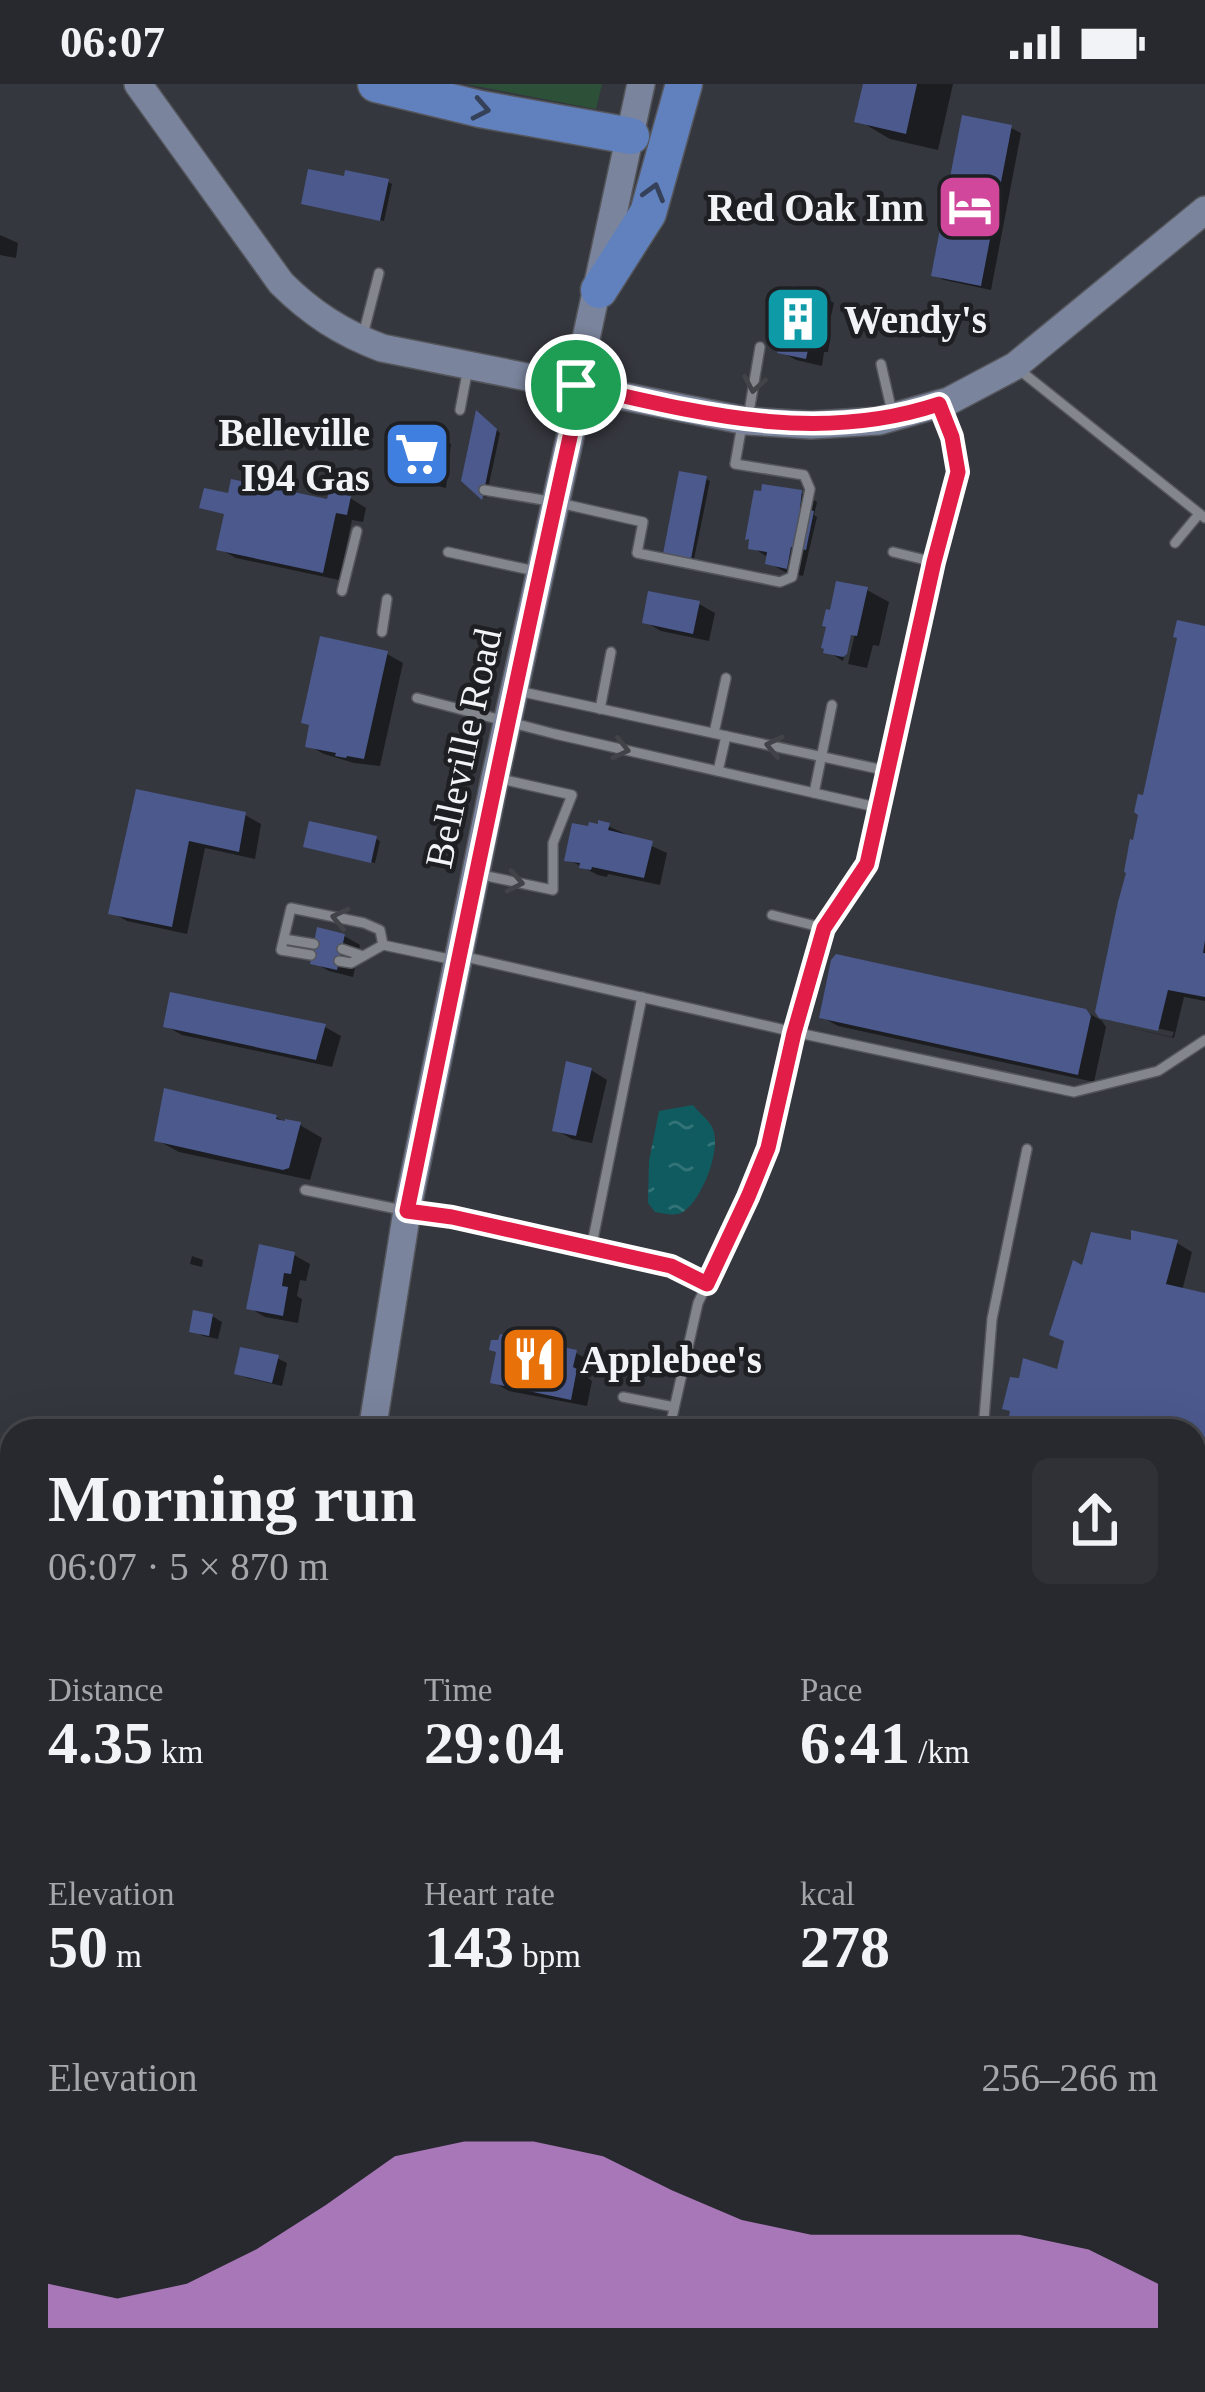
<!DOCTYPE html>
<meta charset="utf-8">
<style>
body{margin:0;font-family:Georgia,serif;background:#303136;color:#f1f3f6;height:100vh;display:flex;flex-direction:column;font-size:45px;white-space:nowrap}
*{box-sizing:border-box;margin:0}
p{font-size:39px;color:#a5a6aa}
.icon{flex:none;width:66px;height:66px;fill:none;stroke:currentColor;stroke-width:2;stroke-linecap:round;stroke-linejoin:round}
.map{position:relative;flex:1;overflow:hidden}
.drawer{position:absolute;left:0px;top:1335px;width:1206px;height:975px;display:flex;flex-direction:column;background:#28292e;border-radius:36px 36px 0 0;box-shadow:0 12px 48px #0002,0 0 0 3px #44454a}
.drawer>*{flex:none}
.pin{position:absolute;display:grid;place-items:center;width:102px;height:102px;color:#fff;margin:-51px;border:6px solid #fff;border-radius:50%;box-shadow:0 3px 12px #0007}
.round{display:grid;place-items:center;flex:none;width:126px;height:126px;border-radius:18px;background:#303136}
.head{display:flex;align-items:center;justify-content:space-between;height:204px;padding:0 48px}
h1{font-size:66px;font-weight:700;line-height:90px}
.stats{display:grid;grid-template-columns:repeat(3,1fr);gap:18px;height:204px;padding:12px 48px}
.stats div{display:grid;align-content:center}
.stats b{font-size:60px;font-weight:700}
.stats small{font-size:33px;font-weight:400}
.stats p{font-size:33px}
.chart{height:336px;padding:24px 48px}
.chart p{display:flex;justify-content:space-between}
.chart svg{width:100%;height:216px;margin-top:12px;fill:#de98f3;opacity:.7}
.status{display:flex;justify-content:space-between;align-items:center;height:84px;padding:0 60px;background:#28292e;direction:ltr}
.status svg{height:33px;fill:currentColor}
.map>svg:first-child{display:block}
.green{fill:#2c5038}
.water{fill:url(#water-ripples)}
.shadow{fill:#0007}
.building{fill:#4b598d}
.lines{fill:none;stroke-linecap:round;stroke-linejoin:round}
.lane-casing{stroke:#54565c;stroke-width:12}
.street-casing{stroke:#54565c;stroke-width:21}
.secondary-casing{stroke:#54565c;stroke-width:30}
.highway-casing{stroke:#54565c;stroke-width:39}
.lane{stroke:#84868e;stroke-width:9}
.street{stroke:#84868e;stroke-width:18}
.secondary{stroke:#7a849c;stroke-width:27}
.highway{stroke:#6181be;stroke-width:36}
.oneway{stroke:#354159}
.oneway2{stroke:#424348}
.route-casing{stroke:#fff;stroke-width:24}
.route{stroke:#e11d48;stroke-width:15}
.labels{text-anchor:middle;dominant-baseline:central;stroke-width:9;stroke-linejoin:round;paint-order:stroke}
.poi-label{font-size:39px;font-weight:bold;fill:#f1f3f7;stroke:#1e1f22;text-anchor:end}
.street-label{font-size:39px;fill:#f1f3f7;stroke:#1e1f22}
</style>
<div class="status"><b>06:07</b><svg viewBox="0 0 49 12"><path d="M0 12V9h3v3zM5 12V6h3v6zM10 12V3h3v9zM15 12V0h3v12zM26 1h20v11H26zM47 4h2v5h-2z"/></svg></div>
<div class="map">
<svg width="1205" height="2308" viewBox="0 0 1205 2308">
<defs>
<pattern id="water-ripples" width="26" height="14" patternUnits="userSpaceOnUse" patternTransform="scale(3)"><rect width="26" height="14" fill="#0f5b5f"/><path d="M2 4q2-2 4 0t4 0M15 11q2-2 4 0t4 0" fill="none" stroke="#327377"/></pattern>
</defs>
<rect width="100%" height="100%" fill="#35373e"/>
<polygon class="green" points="465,0 602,0 596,25"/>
<path class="water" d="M693,1021C698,1028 708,1035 712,1043C723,1063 702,1116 683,1128C673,1133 665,1129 655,1128L648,1119L649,1077L659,1027Z"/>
<g class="shadow">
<polygon points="866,0 953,0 938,66 890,55 858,36"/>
<polygon points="1011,44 1021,49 991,206 944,196 934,191"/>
<polygon points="388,98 392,100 384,137 308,121"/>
<polygon points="0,151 18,159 16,174 0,171"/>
<polygon points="818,210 834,219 826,254 830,256 828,268 824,268 822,282 796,276 780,267"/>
<polygon points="478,330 500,349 486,414 464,396"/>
<polygon points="435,351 451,360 446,404 430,400 414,391 416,384 405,378"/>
<polygon points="706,395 710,397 694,475 670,470"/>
<polygon points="801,409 817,418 814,431 817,433 803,492 785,488 769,479 769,474 752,463"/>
<polygon points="350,414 366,424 363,438 352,436 339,496 236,474 220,465 330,418"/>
<polygon points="839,500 867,506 889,518 879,562 873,561 867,584 848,580 856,545 851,544 843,577 827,567"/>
<polygon points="699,520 715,529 709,557 661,547 645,538"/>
<polygon points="1205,545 1205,917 1184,913 1174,954 1118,941 1172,953 1174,948 1111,934 1111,937 1102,932 1145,714"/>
<polygon points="387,570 403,579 380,682 354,679 324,670 308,661"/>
<polygon points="138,709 245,731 261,740 255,775 205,764 187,850 127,837 111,828"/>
<polygon points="608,742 667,769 660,801 608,790 607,793 598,791 567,775 591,745"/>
<polygon points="376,755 380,757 375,779 310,764"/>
<polygon points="344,852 360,861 353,893 329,887 313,878"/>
<polygon points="1085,927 1102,937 1106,943 1094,998 838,942 822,933"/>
<polygon points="166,942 325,943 341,952 332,983 182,951"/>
<polygon points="591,986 607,996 592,1059 572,1055 556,1046"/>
<polygon points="276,1033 286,1039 300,1041 322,1054 310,1096 179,1068 157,1056"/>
<polygon points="1177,1159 1192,1168 1182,1207 1205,1212 1205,1669 1194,1666 1194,1347 1009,1347 1059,1288 1084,1185 1134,1160"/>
<polygon points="294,1171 310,1180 306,1197 300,1196 297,1212 302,1215 298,1239 265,1233 250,1224"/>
<polygon points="192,1172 203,1176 202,1183 190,1180"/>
<polygon points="212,1232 222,1238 218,1255 203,1252 193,1246"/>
<polygon points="576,1269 592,1278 588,1294 592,1297 587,1322 509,1307 493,1298"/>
<polygon points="277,1274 287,1279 282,1302 247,1294 237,1289"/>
<polygon points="781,2298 1128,2298 1127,2308 780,2308"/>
</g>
<g class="building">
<polygon points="863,0 917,0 906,50 854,38"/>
<polygon points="962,31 1012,41 981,202 931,192"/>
<polygon points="308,85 344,92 345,86 389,95 380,137 301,120"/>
<polygon points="793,202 820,207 811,243 815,244 813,261 809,261 806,275 777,269 785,225 788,226 791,213 788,213 789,207 792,207"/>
<polygon points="476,326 497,345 482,416 461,397"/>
<polygon points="410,342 436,348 431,397 411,393 414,381 402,379"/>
<polygon points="679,387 707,392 691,475 663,470"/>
<polygon points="231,395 327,415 329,407 351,412 347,431 336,429 323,489 216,466 224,430 199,424 204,404 228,409"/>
<polygon points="762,400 802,406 800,424 814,427 806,466 791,463 787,485 765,480 767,468 748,465 749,455 745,456 754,406 761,407"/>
<polygon points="836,497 868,503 857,552 851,551 847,570 843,573 823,569 824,565 821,564 826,543 822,542 826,525 830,526"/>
<polygon points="648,507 700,517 693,550 642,539"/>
<polygon points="1177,536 1205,542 1205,856 1203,869 1205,869 1205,913 1168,906 1158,947 1099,934 1095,928 1118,818 1126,789 1124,788 1130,755 1133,756 1138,731 1134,728 1138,710 1143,711 1177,554 1173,553"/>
<polygon points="320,552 388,567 364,675 347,672 346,674 335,672 336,669 305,663 309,641 301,639"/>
<polygon points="136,705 246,728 239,768 189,757 172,843 108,830"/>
<polygon points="598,736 610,739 608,746 653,757 644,794 592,783 591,786 579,784 580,779 564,777 572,739 588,742 589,738 598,740"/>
<polygon points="309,737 377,752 371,779 303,763"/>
<polygon points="317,843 345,850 337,886 310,880"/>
<polygon points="836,870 1086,925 1091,932 1078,991 819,934 831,876"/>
<polygon points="170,908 326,940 316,976 163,943"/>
<polygon points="566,977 592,984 576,1052 552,1047"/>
<polygon points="164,1004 277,1031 276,1035 285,1037 285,1035 301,1038 289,1084 283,1086 154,1057"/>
<polygon points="1131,1146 1178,1156 1166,1200 1205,1209 1205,1654 1202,1653 1202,1665 1194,1663 1194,1347 1006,1347 1010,1327 1002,1325 1010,1293 1019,1294 1023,1274 1057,1285 1064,1257 1049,1251 1073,1176 1082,1181 1091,1148 1131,1156"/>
<polygon points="259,1160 295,1168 291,1190 284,1189 282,1202 288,1203 283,1232 246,1225"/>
<polygon points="193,1226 213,1230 209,1252 189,1248"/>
<polygon points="500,1250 577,1266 573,1283 577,1285 571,1316 490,1299 496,1268 489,1266 491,1256 498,1256"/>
<polygon points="240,1263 279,1271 272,1299 234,1290"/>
<polygon points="0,1727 12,1729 12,1769 0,1767"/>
<polygon points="778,2298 1106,2298 1105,2308 777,2308"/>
</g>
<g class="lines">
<g class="lane-casing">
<g id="lane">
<polyline points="363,251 379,189"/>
<polyline points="881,280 892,328"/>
<polyline points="1017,284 1205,434"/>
<polyline points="460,326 468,284"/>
<polyline points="748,334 760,263"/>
<polyline points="484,406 555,418 643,438 637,469 780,498 792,493 810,405 804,391 735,380 742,341"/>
<polyline points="1175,459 1199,430"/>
<polyline points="448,468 535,487"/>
<polyline points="893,468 934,478"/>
<polyline points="342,507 357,447"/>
<polyline points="382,548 387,515"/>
<polyline points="518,607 888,687"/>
<polyline points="417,614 555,650 880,724"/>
<polyline points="600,625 611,568"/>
<polyline points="714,649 726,594"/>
<polyline points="718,687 726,652"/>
<polyline points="814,709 832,621"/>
<polyline points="477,790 553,806 553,759 572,711 496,694"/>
<polyline points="772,831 824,844"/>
<polyline points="284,855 314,860"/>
<polyline points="383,861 454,876"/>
<polyline points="342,865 363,872"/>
<polyline points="311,871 281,866 291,824 364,839 380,846 383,861 351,879 339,877"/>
<polyline points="466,873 794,948 1074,1008 1158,987 1205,956"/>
<polyline points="305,1106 407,1127 452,1133 671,1182 707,1200"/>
<polyline points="591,1165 642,913"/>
<polyline points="623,1313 674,1323"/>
<polyline points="669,1347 698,1219 748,1113 768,1064 817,863 824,844 867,780 934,478 958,388 952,353 940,324"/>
<polyline points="983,1347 992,1235 1027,1065"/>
<polyline points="1194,1777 1205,1779"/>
<polyline points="288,2300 384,2308"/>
<polyline points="519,2308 524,2298"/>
<polyline points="733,2308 734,2298"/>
<polyline points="1137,2308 1138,2298"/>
</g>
</g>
<g class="street-casing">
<g id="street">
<polyline points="0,1615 12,1617"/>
<polyline points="0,1675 12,1677"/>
<polyline points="0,1964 12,1966"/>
</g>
</g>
<g class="secondary-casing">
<g id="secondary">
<path d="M138,0L281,199C311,229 342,249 382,264L747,337L811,341L879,337L949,317L1015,282L1205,126"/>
<polyline points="372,1347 407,1127 495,694 574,335 576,301 641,0"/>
<polyline points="286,2308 286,2298"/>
</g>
</g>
<g class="highway-casing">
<g id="highway">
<polyline points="376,0 480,25 631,52"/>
<polyline points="599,206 648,129 684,0"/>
</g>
</g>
<use href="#lane" class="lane"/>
<use href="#street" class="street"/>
<use href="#secondary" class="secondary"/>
<use href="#highway" class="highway"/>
</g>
<defs><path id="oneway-chevron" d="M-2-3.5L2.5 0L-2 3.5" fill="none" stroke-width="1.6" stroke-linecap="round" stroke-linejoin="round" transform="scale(3)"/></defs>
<g class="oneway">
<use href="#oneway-chevron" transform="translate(481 25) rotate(11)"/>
<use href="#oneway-chevron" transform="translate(654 108) rotate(-74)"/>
</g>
<g class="oneway2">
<use href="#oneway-chevron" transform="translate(754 300) rotate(100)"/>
<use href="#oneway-chevron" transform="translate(774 662) rotate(-168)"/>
<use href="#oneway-chevron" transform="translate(621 665) rotate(13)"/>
<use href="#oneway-chevron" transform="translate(515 798) rotate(11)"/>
<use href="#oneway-chevron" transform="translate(340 834) rotate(-168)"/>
</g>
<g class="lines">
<g class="route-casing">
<path id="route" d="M576,301C698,329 816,361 939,320L952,353L958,388L934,478L867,780L824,844L794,949L768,1064L748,1113L707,1200L671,1182L452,1133L407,1127C461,863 515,599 574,335Z"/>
</g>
<use href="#route" class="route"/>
</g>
<defs>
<g id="hotel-square" transform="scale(3.45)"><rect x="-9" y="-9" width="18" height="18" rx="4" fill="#d1479c" stroke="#1e1f22"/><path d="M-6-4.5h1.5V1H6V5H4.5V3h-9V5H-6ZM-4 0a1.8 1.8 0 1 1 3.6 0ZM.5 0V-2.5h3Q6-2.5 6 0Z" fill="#fff"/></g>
<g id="building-square" transform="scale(3.45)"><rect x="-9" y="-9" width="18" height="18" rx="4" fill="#0f9aa8" stroke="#1e1f22"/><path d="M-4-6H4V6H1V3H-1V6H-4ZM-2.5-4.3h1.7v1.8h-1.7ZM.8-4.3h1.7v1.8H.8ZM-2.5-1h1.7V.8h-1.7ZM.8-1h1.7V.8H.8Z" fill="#fff"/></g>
<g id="supermarket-square" transform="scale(3.45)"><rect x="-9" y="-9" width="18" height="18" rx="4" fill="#3f7fe0" stroke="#1e1f22"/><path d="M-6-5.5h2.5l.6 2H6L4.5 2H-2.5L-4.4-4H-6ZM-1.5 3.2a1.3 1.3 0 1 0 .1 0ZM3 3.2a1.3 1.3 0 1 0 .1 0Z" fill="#fff"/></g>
<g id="restaurant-square" transform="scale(3.45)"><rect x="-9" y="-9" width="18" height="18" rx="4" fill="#e8710a" stroke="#1e1f22"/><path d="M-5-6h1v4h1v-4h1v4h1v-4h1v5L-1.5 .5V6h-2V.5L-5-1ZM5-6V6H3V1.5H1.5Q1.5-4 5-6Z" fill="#fff"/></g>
</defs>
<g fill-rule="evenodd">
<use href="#hotel-square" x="970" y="123"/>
<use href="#building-square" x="798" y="235"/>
<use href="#supermarket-square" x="417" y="370"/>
<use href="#restaurant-square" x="534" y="1275"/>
</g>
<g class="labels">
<g class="poi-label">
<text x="924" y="123">Red Oak Inn</text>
<text x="844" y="235" text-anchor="start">Wendy's</text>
<text x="370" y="348">Belleville<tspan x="370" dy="45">I94 Gas</tspan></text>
<text x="580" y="1275" text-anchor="start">Applebee's</text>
</g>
<g class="street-label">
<text transform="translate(463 664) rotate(-78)">Belleville Road</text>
</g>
</g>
</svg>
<div class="pin" style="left:576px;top:301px;background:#1e9e55"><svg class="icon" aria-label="arrive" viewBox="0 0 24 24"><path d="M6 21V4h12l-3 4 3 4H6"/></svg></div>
<section class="drawer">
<div class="head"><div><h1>Morning run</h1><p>06:07 · 5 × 870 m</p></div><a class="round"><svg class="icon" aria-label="share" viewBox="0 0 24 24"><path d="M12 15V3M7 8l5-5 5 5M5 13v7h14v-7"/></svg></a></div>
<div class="stats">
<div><p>Distance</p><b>4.35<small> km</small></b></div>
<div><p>Time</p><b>29:04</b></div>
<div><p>Pace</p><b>6:41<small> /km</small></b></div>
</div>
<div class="stats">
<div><p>Elevation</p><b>50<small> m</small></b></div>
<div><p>Heart rate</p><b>143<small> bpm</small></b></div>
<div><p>kcal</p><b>278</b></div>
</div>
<div class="chart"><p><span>Elevation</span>256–266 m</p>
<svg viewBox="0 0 160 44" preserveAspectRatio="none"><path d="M0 44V35L10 38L20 35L30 28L40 19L50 9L60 6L70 6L80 9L90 16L100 22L110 25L120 25L130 25L140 25L150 28L160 35V44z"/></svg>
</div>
</section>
</div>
